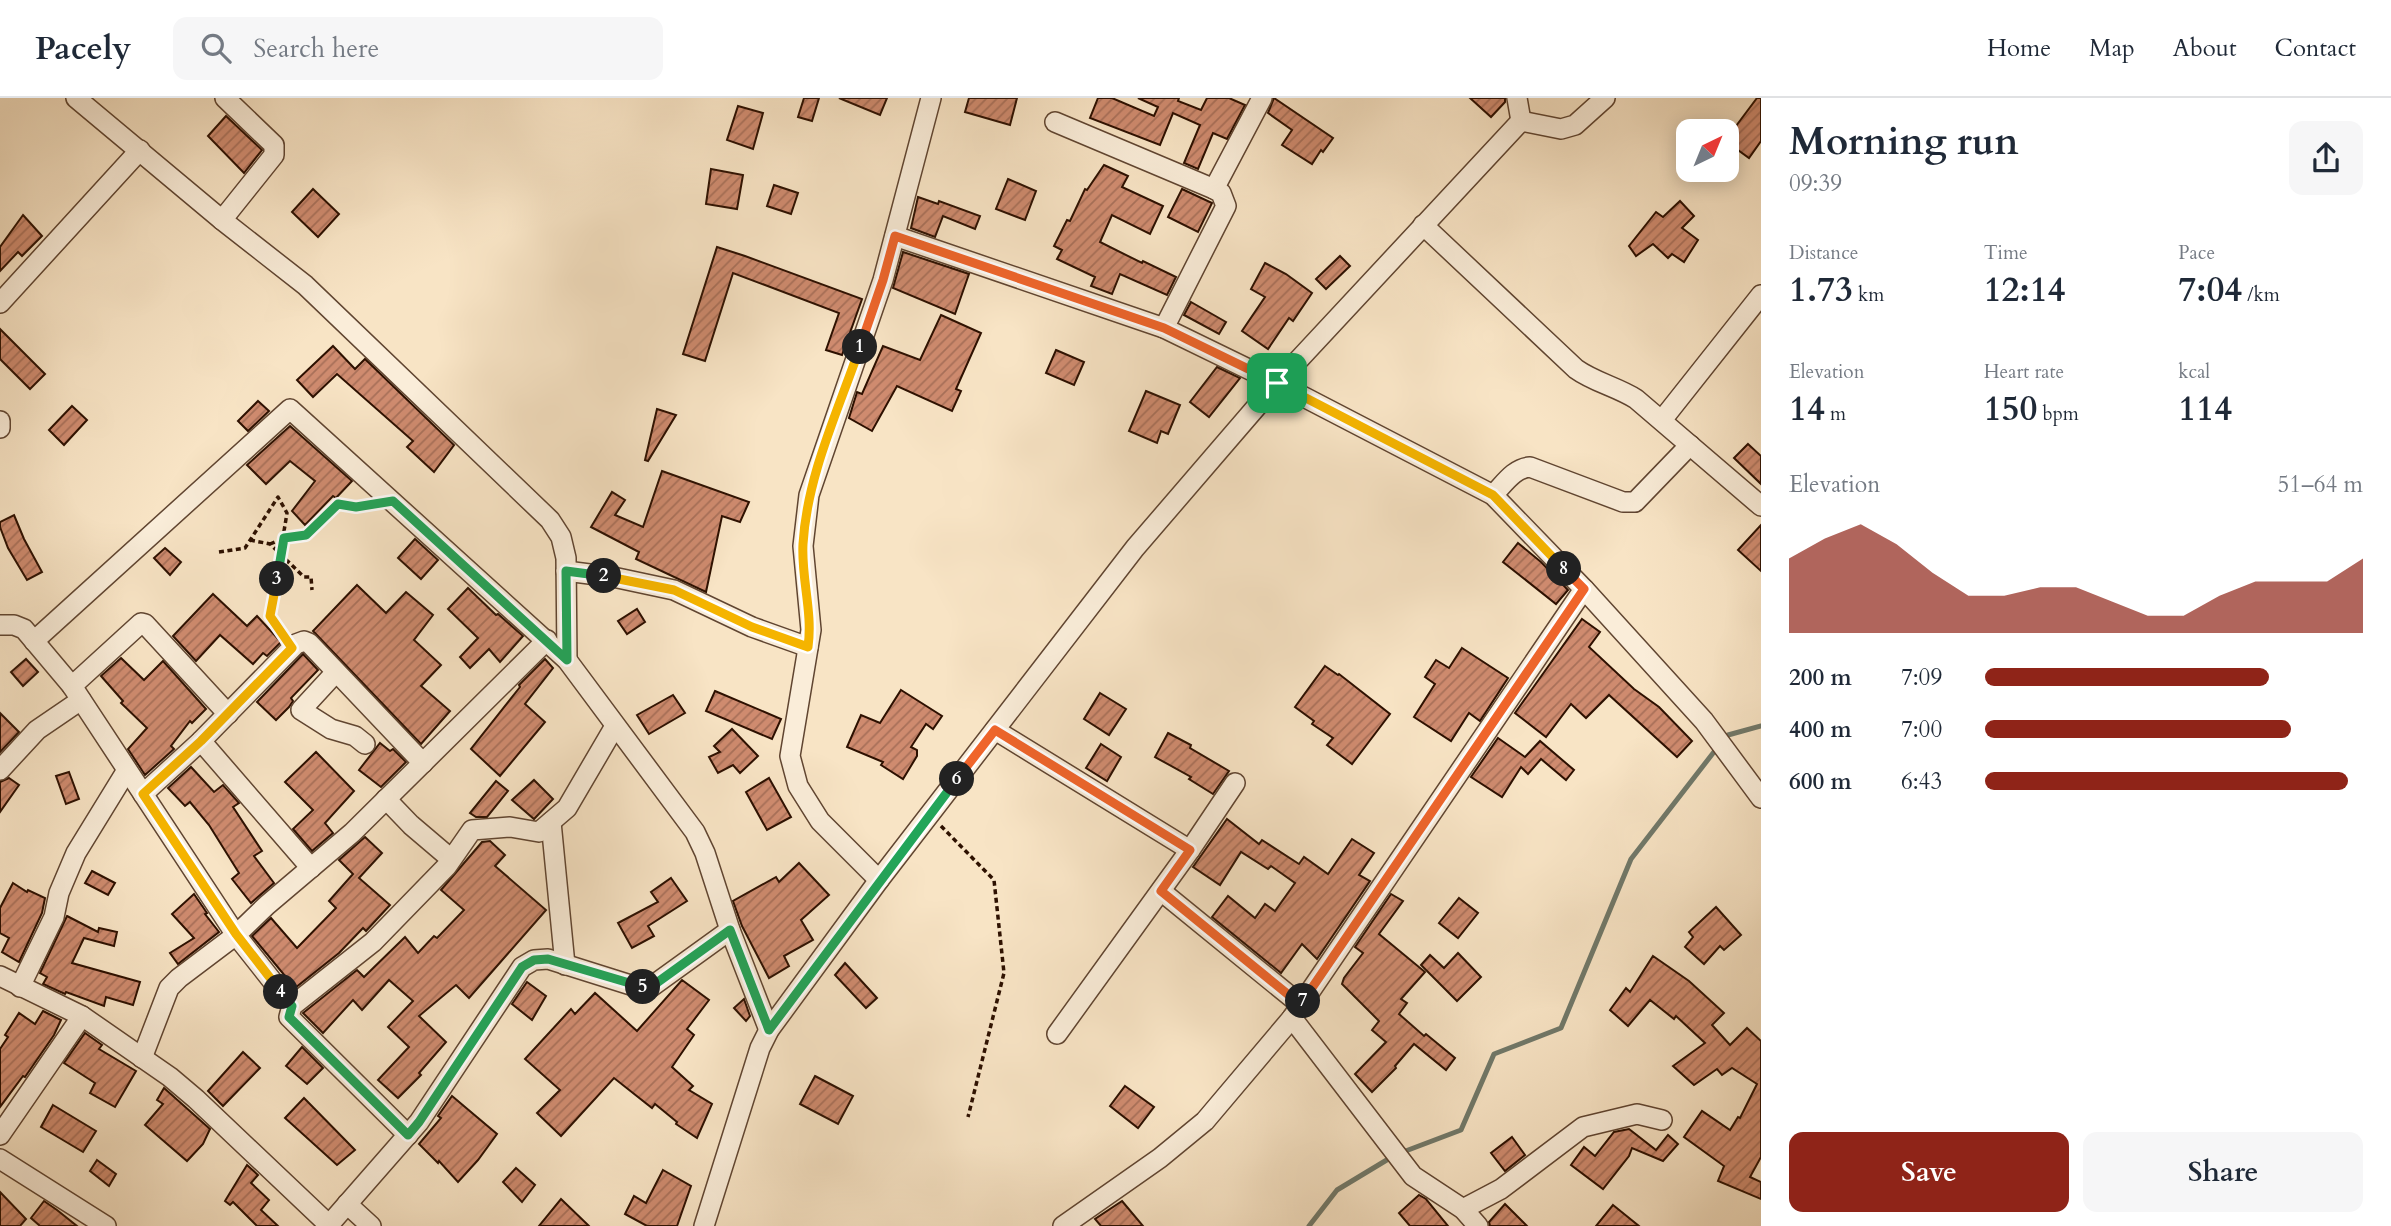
<!DOCTYPE html>
<meta charset="utf-8">
<style>
body{margin:0;font-family:Cardo,serif;background:#f6f6f7;color:#1f2937;height:100vh;display:flex;flex-direction:column;font-size:26px;white-space:nowrap}
*{box-sizing:border-box;margin:0}
p{font-size:23px;color:#747a83}
.icon{flex:none;width:38px;height:38px;fill:none;stroke:currentColor;stroke-width:2;stroke-linecap:round;stroke-linejoin:round}
.map{position:relative;flex:1;overflow:hidden}
.sheet{display:flex;flex-direction:column;background:#fff;width:630px}
.sheet>*{flex:none}
.needle{width:46px;rotate:43deg}
.tools{position:absolute;left:1676px;top:21px;display:grid;gap:14px}
.tools a{display:grid;place-items:center;width:63px;height:63px;border-radius:14px;background:#fff;box-shadow:0 4px 18px #0003;font-size:35px}
.pin{position:absolute;display:grid;place-items:center;width:60px;height:60px;color:#fff;margin:-30px;border-radius:14px;box-shadow:0 4px 10px #0006}
.km{position:absolute;width:35px;height:35px;margin:-18px;border-radius:50%;background:#222;color:#fff;font-size:19px;line-height:35px;text-align:center}
.round{display:grid;place-items:center;flex:none;width:74px;height:74px;border-radius:14px;background:#f6f6f7}
.overview{display:flex;align-items:center;justify-content:space-between;height:119px;padding:0 28px}
h1{font-size:38px;font-weight:600;line-height:52px}
.stats{display:grid;grid-template-columns:repeat(3,1fr);gap:10px;height:119px;padding:7px 28px}
.stats div{display:grid;align-content:center}
.stats b{font-size:35px;font-weight:600}
.stats small{font-size:19px;font-weight:400}
.stats p{font-size:19px}
.chart{height:196px;padding:14px 28px}
.chart p{display:flex;justify-content:space-between}
.chart svg{width:100%;height:126px;margin-top:7px;fill:#8f2418;opacity:.7}
.action{display:flex;gap:14px;margin-top:auto;padding:14px 28px}
.action a{flex:1;height:80px;border-radius:14px;background:#8f2418;color:#fff;font-size:28px;font-weight:600;line-height:80px;text-align:center}
.action a+a{background:#f6f6f7;color:#1f2937}
ul{padding:0 28px;list-style:none;font-size:23px}
li{display:grid;grid-template-columns:112px 84px 1fr;align-items:center;height:52px}
li i{height:18px;border-radius:9px;background:#8f2418}
header{display:flex;align-items:center;gap:42px;box-sizing:border-box;height:98px;padding:0 35px;background:#fff;border-bottom:2px solid #e0e1e3}
header strong{font-size:33px}
nav{display:flex;gap:38px;margin-inline-start:auto;font-size:24px}
.search{width:490px;height:63px;background:#f6f6f7;display:flex;align-items:center;gap:18px;box-sizing:border-box;padding:0 24px;border-radius:14px;color:#747a83;font-size:26px}
main{display:flex;flex:1;min-height:0}
.map>svg:first-child{display:block}
.lines{fill:none;stroke-linecap:round;stroke-linejoin:round}
.stream{stroke:#71796a;stroke-width:5}
.building{fill:url(#building-hatch);stroke:#2d1000;stroke-width:2}
.minor-casing{stroke:#604531;stroke-width:22}
.path{stroke:#2d1000;stroke-width:3.5;stroke-dasharray:5 3.5;stroke-linecap:butt}
.minor{stroke:#faedd9;stroke-width:19}
.split-1-casing{stroke:#fff;stroke-width:14}
.split-2-casing{stroke:#fff;stroke-width:14}
.split-3-casing{stroke:#fff;stroke-width:14}
.split-4-casing{stroke:#fff;stroke-width:14}
.split-5-casing{stroke:#fff;stroke-width:14}
.split-6-casing{stroke:#fff;stroke-width:14}
.split-7-casing{stroke:#fff;stroke-width:14}
.split-8-casing{stroke:#fff;stroke-width:14}
.split-9-casing{stroke:#fff;stroke-width:14}
.split-1{stroke:#f0652b;stroke-width:9}
.split-2{stroke:#f5b400;stroke-width:9}
.split-3{stroke:#22a559;stroke-width:9}
.split-4{stroke:#f5b400;stroke-width:9}
.split-5{stroke:#22a559;stroke-width:9}
.split-6{stroke:#22a559;stroke-width:9}
.split-7{stroke:#f0652b;stroke-width:9}
.split-8{stroke:#f0652b;stroke-width:9}
.split-9{stroke:#f5b400;stroke-width:9}
</style>
<header>
<strong>Pacely</strong>
<div class="search"><svg class="icon" aria-label="search" viewBox="0 0 24 24"><circle cx="10" cy="10" r="6"/><path d="M15 15l6 6"/></svg>Search here</div>
<nav><a>Home</a><a>Map</a><a>About</a><a>Contact</a></nav>
</header>
<main>
<div class="map">
<svg width="1761" height="1128" viewBox="0 0 1761 1128">
<defs>
<pattern id="building-hatch" width="6" height="6" patternUnits="userSpaceOnUse" patternTransform="scale(1.75)"><rect width="6" height="6" fill="#cf8b6f"/><path d="M-1 1l2-2M0 6l6-6M5 7l2-2" fill="none" stroke="#a87059"/></pattern>
</defs>
<rect width="100%" height="100%" fill="#f8e4c5"/>
<filter id="stains"><feTurbulence type="fractalNoise" baseFrequency=".00286" numOctaves="4"/><feColorMatrix values="0 0 0 0 .2 0 0 0 0 .09 0 0 0 0 .02 0 0 0 .5 -.17"/></filter>
<radialGradient id="worn" r=".72"><stop offset=".6" stop-color="#630" stop-opacity="0"/><stop offset="1" stop-color="#630" stop-opacity=".3"/></radialGradient>
<g class="lines">
<g class="stream">
<polyline points="1723,642 1728,637 1761,628"/>
<polyline points="1309,1128 1337,1092 1395,1057 1461,1032 1494,956 1561,930 1631,761 1717,650"/>
</g>
</g>
<g class="building">
<polygon points="804,0 819,0 812,23 798,19"/>
<polygon points="839,0 887,0 880,17"/>
<polygon points="969,0 1017,0 1010,27 965,14"/>
<polygon points="1098,0 1112,0 1154,18 1158,9 1138,0 1179,0 1178,3 1201,12 1207,0 1229,0 1245,7 1227,41 1213,35 1198,71 1184,65 1200,27 1173,15 1160,47 1090,20"/>
<polygon points="1274,0 1333,40 1323,54 1321,52 1312,66 1282,47 1292,32 1268,15"/>
<polygon points="1470,0 1505,0 1505,4 1491,19"/>
<polygon points="1757,0 1761,0 1761,43 1749,60 1727,44 1727,40"/>
<polygon points="738,8 763,15 753,51 727,42"/>
<polygon points="226,18 262,52 244,75 208,38"/>
<polygon points="1104,67 1128,78 1122,89 1163,108 1150,136 1112,117 1100,144 1142,165 1143,163 1176,179 1167,197 1120,176 1112,196 1091,188 1095,179 1057,161 1062,152 1054,148 1067,122 1070,123 1085,91 1087,92"/>
<polygon points="711,71 743,77 737,111 706,106"/>
<polygon points="1008,81 1036,93 1025,122 996,111"/>
<polygon points="774,87 798,95 791,116 767,108"/>
<polygon points="313,91 339,116 318,139 292,114"/>
<polygon points="1182,91 1212,105 1198,134 1168,119"/>
<polygon points="918,99 938,106 939,103 980,118 975,131 943,118 935,139 911,130"/>
<polygon points="1680,103 1694,118 1682,130 1698,142 1684,164 1672,156 1668,160 1653,146 1636,158 1629,148 1656,114 1663,119"/>
<polygon points="23,117 42,138 22,158 18,154 0,173 0,149"/>
<polygon points="717,149 745,158 862,201 842,257 826,252 839,215 733,175 705,263 683,256"/>
<polygon points="903,154 969,176 955,216 893,190"/>
<polygon points="1340,158 1350,168 1326,191 1316,181"/>
<polygon points="1265,165 1286,176 1312,195 1293,223 1289,220 1268,251 1242,233 1265,199 1251,191"/>
<polygon points="1191,204 1226,224 1219,236 1184,217"/>
<polygon points="941,217 981,235 956,291 961,293 952,313 897,288 872,333 849,320 857,294 862,296 883,248 920,262"/>
<polygon points="0,231 45,276 30,291 0,261"/>
<polygon points="333,248 355,271 365,261 454,347 434,374 407,349 413,343 337,276 313,299 297,282"/>
<polygon points="1056,252 1084,264 1074,287 1046,275"/>
<polygon points="1217,269 1240,280 1209,319 1190,304"/>
<polygon points="1146,293 1180,307 1168,336 1161,333 1157,345 1129,333"/>
<polygon points="258,303 269,313 248,333 238,323"/>
<polygon points="72,308 87,322 64,347 49,332"/>
<polygon points="657,311 676,317 648,363 645,362"/>
<polygon points="290,328 352,383 336,400 333,398 305,427 292,413 315,383 290,363 266,386 247,367"/>
<polygon points="1748,346 1761,358 1761,386 1734,360"/>
<polygon points="662,373 749,404 740,424 722,418 706,494 636,461 639,454 591,429 612,394 625,402 615,417 643,429"/>
<polygon points="14,417 24,441 42,474 27,482 8,450 0,429 0,424"/>
<polygon points="1761,427 1761,473 1738,452"/>
<polygon points="415,441 438,462 421,481 398,460"/>
<polygon points="1518,445 1541,464 1568,492 1556,506 1503,464"/>
<polygon points="165,450 181,464 170,477 154,460"/>
<polygon points="357,487 386,515 406,494 433,517 414,542 441,567 421,588 450,613 421,646 313,533"/>
<polygon points="468,490 496,517 498,516 523,538 500,564 489,551 470,570 460,559 478,540 448,511"/>
<polygon points="213,496 247,528 257,518 281,544 267,558 263,555 253,566 220,537 196,563 173,538"/>
<polygon points="637,511 645,524 627,536 618,523"/>
<polygon points="1582,521 1600,534 1589,549 1634,591 1659,609 1692,643 1677,659 1609,597 1586,620 1571,606 1546,639 1515,615"/>
<polygon points="1462,550 1508,580 1480,623 1469,615 1451,643 1414,619 1435,586 1425,579 1436,562 1449,570"/>
<polygon points="303,556 318,572 291,600 293,603 289,609 276,622 257,604"/>
<polygon points="121,560 144,582 163,563 206,611 192,625 190,623 171,648 174,651 145,677 128,651 147,630 121,605 123,603 101,578"/>
<polygon points="26,561 38,574 23,588 11,574"/>
<polygon points="545,561 553,570 525,606 545,624 500,678 471,651 520,589 519,587"/>
<polygon points="1325,568 1338,577 1339,576 1390,616 1352,666 1327,647 1333,640 1312,626 1314,623 1295,609"/>
<polygon points="901,592 942,618 933,631 926,626 911,649 917,652 917,658 903,681 881,667 883,664 847,649 861,617 880,625"/>
<polygon points="715,593 781,621 772,641 706,613"/>
<polygon points="1100,595 1126,611 1109,637 1084,621"/>
<polygon points="673,597 685,615 649,636 637,617"/>
<polygon points="0,615 19,634 0,654"/>
<polygon points="732,631 758,658 740,675 733,667 718,675 709,659 720,654 714,648"/>
<polygon points="1168,635 1191,647 1190,650 1229,673 1213,696 1189,681 1191,679 1155,659"/>
<polygon points="1498,640 1525,659 1540,643 1574,672 1566,682 1541,661 1528,676 1521,669 1502,699 1471,679"/>
<polygon points="380,645 390,653 393,651 406,664 381,689 359,672"/>
<polygon points="1101,646 1121,659 1107,683 1086,670"/>
<polygon points="316,654 354,693 325,725 333,735 312,753 293,731 313,712 285,684"/>
<polygon points="191,669 214,694 223,687 239,705 233,709 262,753 254,758 274,785 251,805 232,781 239,775 209,727 190,704 185,708 168,690"/>
<polygon points="69,674 79,701 66,706 56,678"/>
<polygon points="9,680 19,687 0,714 0,684"/>
<polygon points="769,680 791,719 767,732 746,694"/>
<polygon points="534,682 553,701 534,721 512,702"/>
<polygon points="496,683 508,693 487,719 476,719 470,715"/>
<polygon points="1227,721 1259,746 1262,742 1299,766 1304,759 1328,776 1352,741 1374,755 1359,777 1370,783 1317,861 1302,846 1281,875 1212,819 1228,798 1255,820 1265,806 1275,813 1295,785 1271,768 1268,771 1241,754 1220,787 1193,769"/>
<polygon points="365,739 382,755 359,780 390,807 366,833 363,830 339,855 295,890 252,838 271,820 297,850 336,810 329,803 353,776 339,762"/>
<polygon points="490,743 505,757 495,768 546,812 469,900 456,887 419,918 446,944 419,975 421,977 398,1000 378,982 409,949 388,929 413,903 389,882 362,912 353,902 323,935 303,915 357,872 364,879 405,839 418,855 434,838 437,840 464,812 441,792 482,744"/>
<polygon points="799,765 829,797 801,822 813,842 784,858 789,868 769,880 742,828 733,803 776,779 779,784"/>
<polygon points="92,773 115,785 108,797 85,785"/>
<polygon points="671,780 687,803 648,828 654,838 632,850 618,825 658,804 651,794"/>
<polygon points="13,785 27,794 28,792 45,800 42,815 19,864 2,854 9,840 0,835 0,810"/>
<polygon points="194,796 207,815 205,816 219,834 178,866 170,855 194,840 172,816"/>
<polygon points="1391,796 1403,803 1379,836 1425,874 1401,901 1407,905 1399,916 1424,938 1426,936 1455,960 1446,972 1414,946 1395,968 1396,970 1372,994 1355,976 1386,944 1372,932 1379,923 1342,886 1344,880 1363,855 1355,849"/>
<polygon points="1459,800 1478,815 1458,840 1439,825"/>
<polygon points="1716,809 1741,837 1724,852 1720,848 1704,866 1685,849 1693,839 1689,834"/>
<polygon points="67,818 98,834 99,830 117,834 114,848 84,840 72,865 140,884 133,907 106,899 104,908 66,894 65,896 43,886 47,879 40,875"/>
<polygon points="1458,855 1481,879 1457,903 1421,867 1430,857 1444,870"/>
<polygon points="1653,858 1689,883 1724,915 1712,927 1730,947 1747,930 1761,943 1761,1059 1750,1079 1761,1084 1761,1101 1718,1083 1724,1068 1684,1039 1702,1013 1730,1032 1738,1019 1740,1020 1757,986 1732,970 1722,977 1717,971 1694,987 1673,968 1705,945 1676,918 1674,921 1650,902 1628,928 1610,912 1626,890 1630,894"/>
<polygon points="845,865 877,900 866,910 835,877"/>
<polygon points="682,882 709,902 687,931 694,937 672,969 693,988 689,992 712,1006 697,1040 676,1026 677,1024 655,1006 652,1010 614,980 561,1038 537,1015 560,992 525,961 571,911 575,916 595,895 637,933"/>
<polygon points="527,884 546,898 532,922 512,906"/>
<polygon points="744,901 750,918 746,923 734,910"/>
<polygon points="43,913 61,922 54,937 25,979 23,978 0,1009 0,951 8,939 5,937 19,915 35,926"/>
<polygon points="85,935 102,947 99,951 136,973 115,1009 90,995 95,985 64,965"/>
<polygon points="302,949 323,970 307,986 286,968"/>
<polygon points="243,954 260,970 223,1008 208,993"/>
<polygon points="815,978 853,998 838,1026 800,1006"/>
<polygon points="1125,988 1154,1009 1138,1030 1110,1008"/>
<polygon points="164,990 210,1031 203,1046 187,1063 145,1027 163,1006 157,1002"/>
<polygon points="452,998 497,1036 478,1062 458,1084 439,1063 438,1065 419,1046 441,1020 438,1018"/>
<polygon points="304,1000 355,1052 337,1067 285,1020"/>
<polygon points="53,1007 96,1033 83,1054 41,1029"/>
<polygon points="1629,1031 1656,1052 1668,1037 1678,1046 1663,1063 1632,1050 1629,1058 1603,1091 1571,1067 1584,1049 1595,1058 1614,1034"/>
<polygon points="1512,1039 1525,1057 1505,1073 1491,1055"/>
<polygon points="97,1062 116,1076 109,1088 90,1073"/>
<polygon points="247,1067 258,1077 251,1085 269,1102 261,1112 278,1128 257,1128 233,1104 230,1107 225,1103"/>
<polygon points="516,1070 535,1087 522,1104 503,1084"/>
<polygon points="663,1072 691,1088 677,1128 647,1128 625,1116 634,1098 646,1105"/>
<polygon points="0,1094 26,1121 20,1128 0,1128"/>
<polygon points="1419,1097 1426,1101 1448,1128 1410,1128 1399,1115"/>
<polygon points="561,1101 589,1128 539,1128"/>
<polygon points="44,1103 57,1112 77,1128 40,1128 31,1120"/>
<polygon points="1122,1103 1143,1128 1101,1128 1095,1121"/>
<polygon points="1505,1106 1527,1128 1490,1128 1489,1124"/>
<polygon points="1613,1107 1639,1128 1596,1128"/>
</g>
<g class="lines">
<g class="minor-casing">
<g id="minor">
<polyline points="76,0 222,122 305,187 550,422 561,439 566,460 567,562"/>
<polyline points="1517,0 1521,23"/>
<polyline points="1521,23 1561,31 1575,27 1605,0"/>
<polyline points="1055,24 1214,91 1221,95 1226,108 1164,230"/>
<polyline points="1214,91 1262,0"/>
<polyline points="222,122 274,57 274,47 225,0"/>
<path d="M1423,127L1576,271C1594,284 1617,289 1636,301L1761,408"/>
<polyline points="895,138 1164,230 1277,285 1493,397 1584,491 1704,623 1761,700"/>
<polyline points="0,205 140,52"/>
<polyline points="1662,322 1761,197"/>
<polyline points="0,323 0,330"/>
<path d="M1493,397C1504,386 1514,370 1530,369L1623,404H1635L1690,347"/>
<polyline points="566,473 613,479 674,492 752,529 808,549"/>
<polyline points="0,527 14,527 24,531 72,588 236,837 179,880 169,890 142,960"/>
<polyline points="34,543 290,311 567,562 695,734 705,755 730,832 769,932"/>
<polyline points="336,574 301,612 331,631 355,638 365,646"/>
<polyline points="72,588 141,525 145,526 228,616"/>
<polyline points="995,632 1190,752"/>
<polyline points="201,643 311,770"/>
<polyline points="0,672 37,632 81,602"/>
<polyline points="143,696 201,643 296,546 304,543 309,545 423,665"/>
<polyline points="386,701 411,727 451,761"/>
<polyline points="551,724 565,867"/>
<polyline points="879,782 820,723 798,688 790,658 811,532 803,448 809,397 883,182 931,0"/>
<polyline points="1161,793 1301,907"/>
<polyline points="0,878 82,918 170,979 196,1001 329,1127"/>
<polyline points="20,889 54,819 59,795 76,755 127,672"/>
<polyline points="292,908 236,837 267,807 352,735 547,542"/>
<polyline points="1292,920 1413,1078 1463,1111 1478,1128"/>
<polyline points="1057,936 1190,752 1235,685"/>
<polyline points="0,1037 82,918"/>
<polyline points="408,1037 289,919 292,908 373,844 447,768 472,732 510,729 539,734 567,710 615,628"/>
<polyline points="0,1061 106,1128"/>
<polyline points="347,1106 371,1128"/>
<polyline points="1463,1111 1501,1091 1583,1029 1637,1016 1662,1022"/>
<polyline points="328,1128 419,1024 522,869 534,862 548,861 637,889 651,889 730,832"/>
<polyline points="704,1128 760,950 769,932 879,782 1135,450 1277,285 1521,23"/>
<polyline points="1063,1128 1160,1060 1205,1023 1292,920 1584,491"/>
</g>
</g>
<g class="path">
<polyline points="250,442 270,446 304,479 311,479 312,492"/>
<polyline points="270,446 284,440 306,437 338,406 357,409 370,407"/>
<polyline points="219,454 245,450 278,399 287,415 270,518 283,536"/>
<polyline points="941,728 994,782 1004,875 968,1019"/>
</g>
<use href="#minor" class="minor"/>
</g>
<g class="lines">
<g class="split-1-casing">
<polyline id="split-1" points="860,249 883,182 895,138 1164,230 1277,285"/>
</g>
<g class="split-2-casing">
<path id="split-2" d="M604,478L674,492L752,529L808,549C813,514 801,480 803,446C807,378 838,313 860,249"/>
</g>
<g class="split-3-casing">
<polyline id="split-3" points="277,481 284,440 306,437 338,406 356,409 393,403 567,562 566,473 604,478"/>
</g>
<g class="split-4-casing">
<polyline id="split-4" points="277,481 270,518 292,550 201,643 143,696 236,836 281,894"/>
</g>
<g class="split-5-casing">
<polyline id="split-5" points="281,894 292,908 289,919 408,1037 419,1024 522,869 534,862 548,861 643,889"/>
</g>
<g class="split-6-casing">
<polyline id="split-6" points="643,889 651,889 730,832 769,932 957,681"/>
</g>
<g class="split-7-casing">
<polyline id="split-7" points="957,681 995,632 1190,752 1161,793 1301,907 1303,903"/>
</g>
<g class="split-8-casing">
<polyline id="split-8" points="1303,903 1584,491 1564,471"/>
</g>
<g class="split-9-casing">
<polyline id="split-9" points="1277,285 1493,397 1564,471"/>
</g>
<use href="#split-1" class="split-1"/>
<use href="#split-2" class="split-2"/>
<use href="#split-3" class="split-3"/>
<use href="#split-4" class="split-4"/>
<use href="#split-5" class="split-5"/>
<use href="#split-6" class="split-6"/>
<use href="#split-7" class="split-7"/>
<use href="#split-8" class="split-8"/>
<use href="#split-9" class="split-9"/>
</g>
<rect width="100%" height="100%" filter="url(#stains)"/>
<rect width="100%" height="100%" fill="url(#worn)"/>
</svg>
<div class="tools">
<a><svg class="needle" viewBox="-14 -14 28 28"><path d="M0-13l5 13h-10z" fill="#e53935"/><path d="M0 13l5-13h-10z" fill="#747a83"/></svg></a>
</div>
<div class="pin" style="left:1277px;top:285px;background:#1e9e55"><svg class="icon" aria-label="arrive" viewBox="0 0 24 24"><path d="M6 21V4h12l-3 4 3 4H6"/></svg></div>
<b class="km" style="left:860px;top:249px">1</b>
<b class="km" style="left:604px;top:478px">2</b>
<b class="km" style="left:277px;top:481px">3</b>
<b class="km" style="left:281px;top:894px">4</b>
<b class="km" style="left:643px;top:889px">5</b>
<b class="km" style="left:957px;top:681px">6</b>
<b class="km" style="left:1303px;top:903px">7</b>
<b class="km" style="left:1564px;top:471px">8</b>
</div>
<section class="sheet">
<div class="overview"><div><h1>Morning run</h1><p>09:39</p></div><a class="round"><svg class="icon" aria-label="share" viewBox="0 0 24 24"><path d="M12 15V3M7 8l5-5 5 5M5 13v7h14v-7"/></svg></a></div>
<div class="stats">
<div><p>Distance</p><b>1.73<small> km</small></b></div>
<div><p>Time</p><b>12:14</b></div>
<div><p>Pace</p><b>7:04<small> /km</small></b></div>
</div>
<div class="stats">
<div><p>Elevation</p><b>14<small> m</small></b></div>
<div><p>Heart rate</p><b>150<small> bpm</small></b></div>
<div><p>kcal</p><b>114</b></div>
</div>
<div class="chart"><p><span>Elevation</span>51–64 m</p>
<svg viewBox="0 0 160 44" preserveAspectRatio="none"><path d="M0 44V18L10 11L20 6L30 13L40 23L50 31L60 31L70 28L80 28L90 33L100 38L110 38L120 31L130 26L140 26L150 26L160 18V44z"/></svg>
</div>
<ul>
<li><b>200 m</b>7:09<i style="width:75%"></i></li>
<li><b>400 m</b>7:00<i style="width:81%"></i></li>
<li><b>600 m</b>6:43<i style="width:96%"></i></li>
</ul>
<div class="action"><a>Save</a><a>Share</a></div>
</section>
</main>
